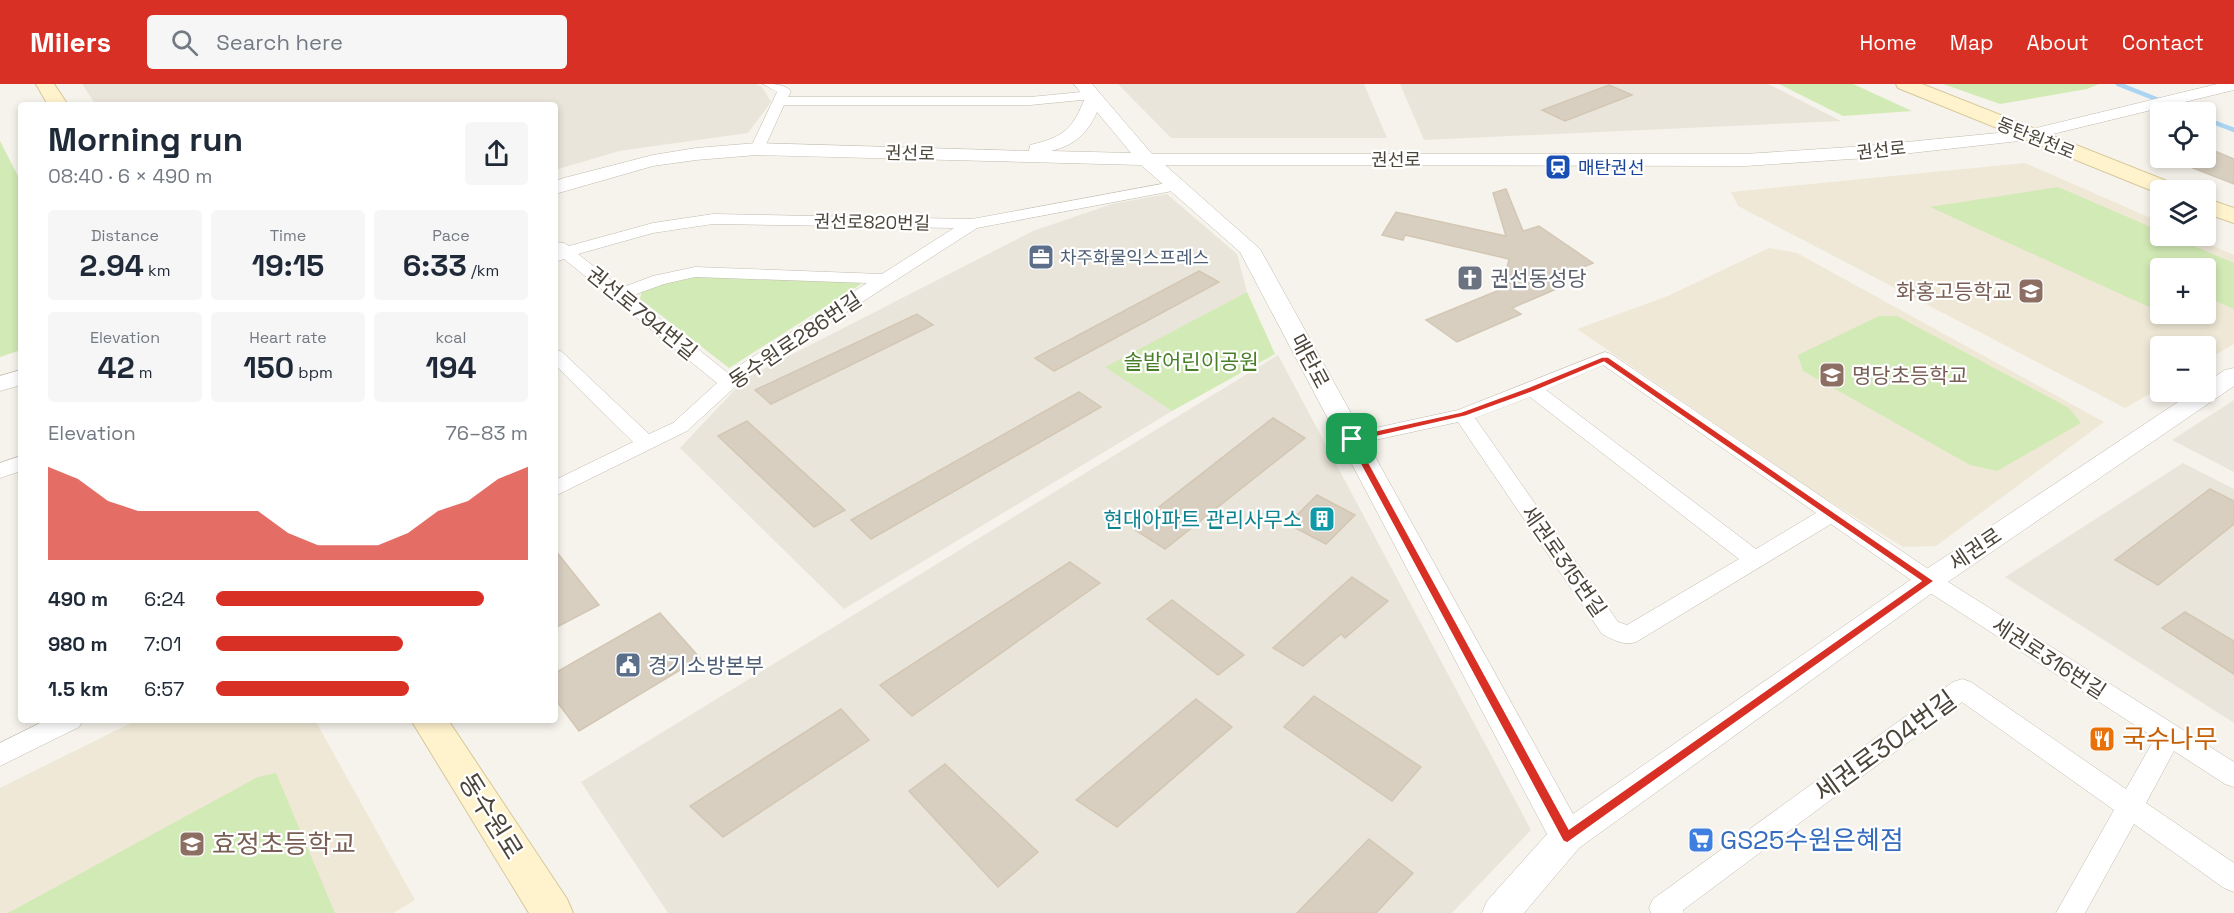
<!DOCTYPE html>
<meta charset="utf-8">
<style>
body{margin:0;font-family:"Space Grotesk","Noto Sans KR",sans-serif;background:#f6f6f7;color:#1f2937;height:100vh;display:flex;flex-direction:column;font-size:22px;white-space:nowrap}
*{box-sizing:border-box;margin:0}
p{font-size:20px;color:#747a83}
.icon{flex:none;width:33px;height:33px;fill:none;stroke:currentColor;stroke-width:2;stroke-linecap:round;stroke-linejoin:round}
.map{position:relative;flex:1;overflow:hidden}
.panel{position:absolute;left:18px;top:18px;width:540px;height:621px;display:flex;flex-direction:column;background:#fff;border-radius:6px;box-shadow:0 3px 9px #0003}
.panel>*{flex:none}
.controls{position:absolute;left:2150px;top:18px;display:grid;gap:12px}
.controls a{display:grid;place-items:center;width:66px;height:66px;border-radius:6px;background:#fff;box-shadow:0 3px 9px #0003;font-size:30px}
.pin{position:absolute;display:grid;place-items:center;width:51px;height:51px;color:#fff;margin:-26px;border-radius:12px;box-shadow:0 3px 9px #0006}
.round{display:grid;place-items:center;flex:none;width:63px;height:63px;border-radius:6px;background:#f6f6f7}
.overview{display:flex;align-items:center;justify-content:space-between;height:102px;padding:0 30px}
h1{font-size:33px;font-weight:700;line-height:45px}
.figures{display:grid;grid-template-columns:repeat(3,1fr);gap:9px;height:102px;padding:6px 30px}
.figures div{display:grid;align-content:center;border-radius:6px;background:#f6f6f7;text-align:center}
.figures b{font-size:30px;font-weight:700}
.figures small{font-size:16px;font-weight:400}
.figures p{font-size:16px}
.chart{height:168px;padding:12px 30px}
.chart p{display:flex;justify-content:space-between}
.chart svg{width:100%;height:108px;margin-top:6px;fill:#d93025;opacity:.7}
ul{padding:0 30px;list-style:none;font-size:20px}
li{display:grid;grid-template-columns:96px 72px 1fr;align-items:center;height:45px}
li i{height:15px;border-radius:8px;background:#d93025}
header{display:flex;align-items:center;gap:36px;box-sizing:border-box;height:84px;padding:0 30px;background:#d93025;color:#fff}
header strong{font-size:28px}
nav{display:flex;gap:33px;margin-inline-start:auto;font-size:21px}
.search{width:420px;height:54px;background:#f6f6f7;display:flex;align-items:center;gap:15px;box-sizing:border-box;padding:0 21px;border-radius:6px;color:#747a83;font-size:22px}
.map>svg:first-child{display:block}
.residential{fill:#eae5da}
.education{fill:#efe8d6;fill-rule:evenodd}
.green{fill:#d2eab5}
.lines{fill:none;stroke-linecap:round;stroke-linejoin:round}
.stream{stroke:#a9d4f2;stroke-width:4.5}
.building{fill:#d8cfc1;stroke:#d3c7b4;stroke-width:1.5}
.minor-casing{stroke:#c2bbae;stroke-width:1}
.tertiary-casing{stroke:#c2bbae;stroke-width:1}
.secondary-casing{stroke:#d6c79b;stroke-width:2}
.minor{fill:#fff;fill-rule:evenodd}
.tertiary{fill:#fff;fill-rule:evenodd}
.secondary{fill:#fff3cd;fill-rule:evenodd}
.route{fill:#d93025;stroke:#fff;stroke-width:1.5;fill-rule:evenodd}
.labels{text-anchor:middle;dominant-baseline:central;stroke-width:4.5;stroke-linejoin:round;paint-order:stroke}
.far-street-label{font-size:18px;fill:#4b4439;stroke:#fff}
.far-transit-label{font-size:18px;fill:#164399;stroke:#fff;text-anchor:start}
.far-service-label{font-size:18px;fill:#4e5e75;stroke:#fff;text-anchor:start}
.worship-label{font-size:21px;fill:#5b616d;stroke:#fff;text-anchor:start}
.education-label{font-size:21px;fill:#785e54;stroke:#fff;text-anchor:end}
.street-label{font-size:21px;fill:#4b4439;stroke:#fff}
.park-label{font-size:21px;fill:#4a7f2a;stroke:#fff}
.culture-label{font-size:21px;fill:#0d838f;stroke:#fff;text-anchor:end}
.service-label{font-size:21px;fill:#4e5e75;stroke:#fff;text-anchor:start}
.near-food-label{font-size:26px;fill:#c56008;stroke:#fff;text-anchor:start}
.near-street-label{font-size:26px;fill:#4b4439;stroke:#fff}
.near-shop-label{font-size:26px;fill:#366cbe;stroke:#fff;text-anchor:start}
.near-education-label{font-size:26px;fill:#785e54;stroke:#fff;text-anchor:start}
</style>
<header>
<strong>Milers</strong>
<div class="search"><svg class="icon" aria-label="search" viewBox="0 0 24 24"><circle cx="10" cy="10" r="6"/><path d="M15 15l6 6"/></svg>Search here</div>
<nav><a>Home</a><a>Map</a><a>About</a><a>Contact</a></nav>
</header>
<div class="map">
<svg width="2234" height="829" viewBox="0 0 2234 829">
<rect width="100%" height="100%" fill="#f6f3ec"/>
<g class="residential">
<polygon points="82,0 756,0 762,3 771,18 748,49 619,67 555,86 555,21 96,21"/>
<polygon points="1118,0 1364,0 1387,54 1171,54"/>
<polygon points="1400,0 1768,0 1841,37 1424,56"/>
<polygon points="1167,110 1237,170 1247,208 1106,283 1172,327 844,525 680,364 746,294 1033,147 1112,120"/>
<polygon points="1278,271 1531,746 1452,829 668,829 581,698"/>
<polygon points="2234,316 2234,388 2172,356"/>
<polygon points="2183,379 2234,405 2234,639 2005,493"/>
</g>
<g class="education">
<path d="M2025,79L2160,138V152H2190L2234,171V260L2205,277V262H2160V304L2125,324L1738,122L1731,108ZM2160,184H2205V230H2160Z"/>
<polygon points="1769,164 1797,169 2104,338 1936,462 1903,463 1818,410 1577,245 1668,212"/>
<polygon points="137,636 315,636 415,816 393,829 0,829 0,704"/>
</g>
<g class="green">
<polygon points="1779,0 1853,0 1912,27 1843,32"/>
<polygon points="1943,0 2099,0 2087,5 2000,20"/>
<polygon points="0,57 21,98 21,266 0,273"/>
<polygon points="2058,103 2160,147 2160,152 2170,152 2234,179 2234,225 2211,215 2205,218 2205,184 2160,184 2160,228 1930,123"/>
<polygon points="689,193 852,196 861,200 729,284 640,215 642,205"/>
<polygon points="1247,208 1275,270 1172,327 1105,283"/>
<polygon points="1879,232 1897,232 2069,324 2081,339 1997,387 1970,381 1803,287 1798,271"/>
<polygon points="276,689 335,829 8,829 258,693"/>
</g>
<g class="lines">
<g class="stream">
<polyline points="2118,0 2189,28"/>
<polyline points="2205,35 2234,46"/>
</g>
</g>
<g class="building">
<polygon points="1609,1 1632,11 1565,37 1542,26"/>
<polygon points="2205,63 2234,75 2234,100 2170,75 2205,74"/>
<polygon points="1506,105 1523,147 1539,142 1593,179 1561,192 1566,201 1512,224 1521,230 1457,258 1426,236 1502,205 1509,175 1405,151 1403,156 1382,151 1396,128 1506,152 1493,109"/>
<polygon points="1199,187 1219,198 1054,287 1035,274"/>
<polygon points="917,230 933,241 771,320 755,306"/>
<polygon points="1079,308 1101,323 871,455 851,436"/>
<polygon points="1273,334 1305,354 1165,465 1132,444"/>
<polygon points="747,337 845,426 814,443 718,352"/>
<polygon points="2210,405 2234,417 2234,440 2158,501 2115,476"/>
<polygon points="1317,411 1355,431 1326,460 1288,440"/>
<polygon points="555,466 599,521 555,544"/>
<polygon points="1070,478 1100,499 912,632 880,601"/>
<polygon points="1352,493 1388,517 1345,554 1341,550 1303,582 1273,564"/>
<polygon points="1172,516 1244,571 1218,591 1147,535"/>
<polygon points="2185,528 2234,557 2234,590 2162,544"/>
<polygon points="660,529 700,574 579,647 555,615 555,589"/>
<polygon points="1314,612 1421,683 1392,717 1284,643"/>
<polygon points="1196,615 1232,643 1117,743 1076,716"/>
<polygon points="841,625 869,656 723,753 690,722"/>
<polygon points="945,680 1038,768 998,803 909,707"/>
<polygon points="1369,755 1413,789 1376,829 1297,829"/>
</g>
<g class="lines">
<g class="minor-casing">
<g id="minor">
<path d="M763,0C774,0 784,0 791,7L788,13H1030L1092,7L1099,11L1092,15L1030,21H784L764,65L757,69L750,65L777,8Z"/>
<path d="M1178,97L1186,102L1183,105L977,144L747,292L687,347L555,412V396L633,358L555,281V266L561,267L649,350L673,339L717,299L564,175L555,178V158L564,159L569,162L653,139L713,130L972,135ZM713,140L954,144L882,190L695,183L653,192L621,204L578,170L653,149ZM695,193L867,199L728,289L631,212L664,200Z"/>
<path d="M1605,268L1611,270L1937,491L2234,678V703L2225,700L2174,667L2146,719L2234,779V808L2224,804L2134,740L2085,829H2056L2114,726L1962,618L1683,826L1684,829H1651L1649,824L1653,815L1953,598L1962,595L1971,598L2126,705L2155,654L1921,503L1831,440L1636,558C1624,562 1614,556 1602,550L1458,338L1352,361L1345,360L1342,355L1345,350L1352,349L1458,326ZM1603,281L1816,429L1756,465L1546,306ZM1530,313L1739,475L1627,541L1618,538L1475,334Z"/>
<polygon points="21,372 21,387 0,394 0,379"/>
<polygon points="46,636 83,636 79,643 0,682 0,659"/>
</g>
</g>
<g class="tertiary-casing">
<g id="tertiary">
<path d="M1074,0H1092L1152,70H1745L1866,62L2028,46L2217,0H2234V6L2028,56L1866,74L1745,82L1165,81L1260,165L1573,730L1919,490L2193,308H2205V299L2225,286L2234,284V302L1939,504L1579,764L1524,829H1482L1487,817L1547,750L1240,168L1141,81L757,71L696,76L653,82L555,110V97L564,94L653,71L696,64L757,59L1029,67L1030,61C1064,53 1072,46 1085,14ZM1097,28L1131,69L1051,67C1075,61 1087,50 1097,28Z"/>
<polygon points="21,286 21,301 0,307 0,292"/>
</g>
</g>
<g class="secondary-casing">
<g id="secondary">
<polygon points="36,0 54,0 68,21 48,21"/>
<polygon points="1896,0 1922,0 2177,101 2180,106 2160,106 2160,110 1898,4"/>
<polygon points="2205,114 2234,124 2234,139 2205,129"/>
<polygon points="411,636 448,636 567,815 573,829 529,829"/>
</g>
</g>
<use href="#minor" class="minor"/>
<use href="#tertiary" class="tertiary"/>
<use href="#secondary" class="secondary"/>
</g>
<path class="route" d="M1602,273H1608L1934,497L1567,759L1563,757L1347,355L1352,352L1461,328L1529,303ZM1604,278L1921,497L1569,745L1357,357L1466,332L1535,307Z"/>
<defs>
<g id="station-square" transform="scale(1.35)"><rect x="-9" y="-9" width="18" height="18" rx="4" fill="#1a4fb4" stroke="#fff"/><path d="M-3-6H3Q5-6 5-4V2Q5 4 3 4L4.5 6H3L1.5 4h-3L-3 6H-4.5L-3 4Q-5 4-5 2V-4Q-5-6-3-6ZM-3.5-4v3h7v-3ZM-3.5 1v1.5H-2V1ZM2 1v1.5H3.5V1Z" fill="#fff"/></g>
<g id="office-square" transform="scale(1.35)"><rect x="-9" y="-9" width="18" height="18" rx="4" fill="#5c6f8a" stroke="#fff"/><path d="M-6-3h4V-5.5h4V-3h4V5H-6ZM-1-4.5V-3h2v-1.5ZM-6 0V1H6V0Z" fill="#fff"/></g>
<g id="church-square" transform="scale(1.35)"><rect x="-9" y="-9" width="18" height="18" rx="4" fill="#6b7280" stroke="#fff"/><path d="M-1.2-6h2.4v3.5h3.3v2.4h-3.3V6h-2.4V-.1h-3.3v-2.4h3.3Z" fill="#fff"/></g>
<g id="school-square" transform="scale(1.35)"><rect x="-9" y="-9" width="18" height="18" rx="4" fill="#8d6e63" stroke="#fff"/><path d="M0-5L7-2L0 1L-7-2ZM-4 1L0 2.5L4 1V4Q0 6-4 4Z" fill="#fff"/></g>
<g id="building-square" transform="scale(1.35)"><rect x="-9" y="-9" width="18" height="18" rx="4" fill="#0f9aa8" stroke="#fff"/><path d="M-4-6H4V6H1V3H-1V6H-4ZM-2.5-4.3h1.7v1.8h-1.7ZM.8-4.3h1.7v1.8H.8ZM-2.5-1h1.7V.8h-1.7ZM.8-1h1.7V.8H.8Z" fill="#fff"/></g>
<g id="civic-square" transform="scale(1.35)"><rect x="-9" y="-9" width="18" height="18" rx="4" fill="#5c6f8a" stroke="#fff"/><path d="M-.6-6.5H3V-4.5H.6V-3L4-1V1h2V6H-6V1h2V-1L-.6-3ZM-1.2 2.5V6h2.4V2.5Z" fill="#fff"/></g>
<g id="restaurant-square" transform="scale(1.35)"><rect x="-9" y="-9" width="18" height="18" rx="4" fill="#e8710a" stroke="#fff"/><path d="M-5-6h1v4h1v-4h1v4h1v-4h1v5L-1.5 .5V6h-2V.5L-5-1ZM5-6V6H3V1.5H1.5Q1.5-4 5-6Z" fill="#fff"/></g>
<g id="supermarket-square" transform="scale(1.35)"><rect x="-9" y="-9" width="18" height="18" rx="4" fill="#3f7fe0" stroke="#fff"/><path d="M-6-5.5h2.5l.6 2H6L4.5 2H-2.5L-4.4-4H-6ZM-1.5 3.2a1.3 1.3 0 1 0 .1 0ZM3 3.2a1.3 1.3 0 1 0 .1 0Z" fill="#fff"/></g>
</defs>
<g fill-rule="evenodd">
<use href="#station-square" x="1558" y="83"/>
<use href="#office-square" x="1041" y="173"/>
<use href="#church-square" x="1470" y="194"/>
<use href="#school-square" x="2031" y="207"/>
<use href="#school-square" x="1832" y="291"/>
<use href="#building-square" x="1322" y="435"/>
<use href="#civic-square" x="628" y="581"/>
<use href="#restaurant-square" x="2102" y="655"/>
<use href="#supermarket-square" x="1701" y="756"/>
<use href="#school-square" x="192" y="760"/>
</g>
<g class="labels">
<g class="far-street-label">
<text transform="translate(2036 54) rotate(22)">동탄원천로</text>
<text transform="translate(1881 66) rotate(-6)">권선로</text>
<text transform="translate(910 69) rotate(1)">권선로</text>
<text x="1396" y="75">권선로</text>
<text transform="translate(872 138) rotate(1)">권선로820번길</text>
</g>
<g class="far-transit-label">
<text x="1578" y="83">매탄권선</text>
</g>
<g class="far-service-label">
<text x="1060" y="173">차주화물익스프레스</text>
</g>
<g class="worship-label">
<text x="1490" y="194">권선동성당</text>
</g>
<g class="education-label">
<text x="2012" y="207">화홍고등학교</text>
<text x="1852" y="291" text-anchor="start">명당초등학교</text>
</g>
<g class="street-label">
<text transform="translate(642 229) rotate(39)">권선로794번길</text>
<text transform="translate(795 256) rotate(-34)">동수원로286번길</text>
<text transform="translate(1310 277) rotate(62)">매탄로</text>
<text transform="translate(1975 465) rotate(-34)">세권로</text>
<text transform="translate(1564 477) rotate(55)">세권로315번길</text>
<text transform="translate(2049 574) rotate(33)">세권로316번길</text>
</g>
<g class="park-label">
<text x="1191" y="277">솔밭어린이공원</text>
</g>
<g class="culture-label">
<text x="1302" y="435">현대아파트 관리사무소</text>
</g>
<g class="service-label">
<text x="648" y="581">경기소방본부</text>
</g>
<g class="near-food-label">
<text x="2122" y="655">국수나무</text>
</g>
<g class="near-street-label">
<text transform="translate(1885 662) rotate(-36)">세권로304번길</text>
<text transform="translate(491 732) rotate(58)">동수원로</text>
</g>
<g class="near-shop-label">
<text x="1720" y="756">GS25수원은혜점</text>
</g>
<g class="near-education-label">
<text x="212" y="760">효정초등학교</text>
</g>
</g>
</svg>
<div class="controls">
<a><svg class="icon" aria-label="locate" viewBox="0 0 24 24"><circle cx="12" cy="12" r="6"/><path d="M12 2v4M12 18v4M2 12h4M18 12h4"/></svg></a>
<a><svg class="icon" aria-label="layers" viewBox="0 0 24 24"><path d="M12 4l9 5-9 5-9-5zM3 14l9 5 9-5"/></svg></a>
<a>+</a>
<a>−</a>
</div>
<div class="pin" style="left:1352px;top:355px;background:#1e9e55"><svg class="icon" aria-label="arrive" viewBox="0 0 24 24"><path d="M6 21V4h12l-3 4 3 4H6"/></svg></div>
<section class="panel">
<div class="overview"><div><h1>Morning run</h1><p>08:40 · 6 × 490 m</p></div><a class="round"><svg class="icon" aria-label="share" viewBox="0 0 24 24"><path d="M12 15V3M7 8l5-5 5 5M5 13v7h14v-7"/></svg></a></div>
<div class="figures">
<div><p>Distance</p><b>2.94<small> km</small></b></div>
<div><p>Time</p><b>19:15</b></div>
<div><p>Pace</p><b>6:33<small> /km</small></b></div>
</div>
<div class="figures">
<div><p>Elevation</p><b>42<small> m</small></b></div>
<div><p>Heart rate</p><b>150<small> bpm</small></b></div>
<div><p>kcal</p><b>194</b></div>
</div>
<div class="chart"><p><span>Elevation</span>76–83 m</p>
<svg viewBox="0 0 160 44" preserveAspectRatio="none"><path d="M0 44V6L10 11L20 20L30 24L40 24L50 24L60 24L70 24L80 33L90 38L100 38L110 38L120 33L130 24L140 20L150 11L160 6V44z"/></svg>
</div>
<ul>
<li><b>490 m</b>6:24<i style="width:86%"></i></li>
<li><b>980 m</b>7:01<i style="width:60%"></i></li>
<li><b>1.5 km</b>6:57<i style="width:62%"></i></li>
</ul>
</section>
</div>
